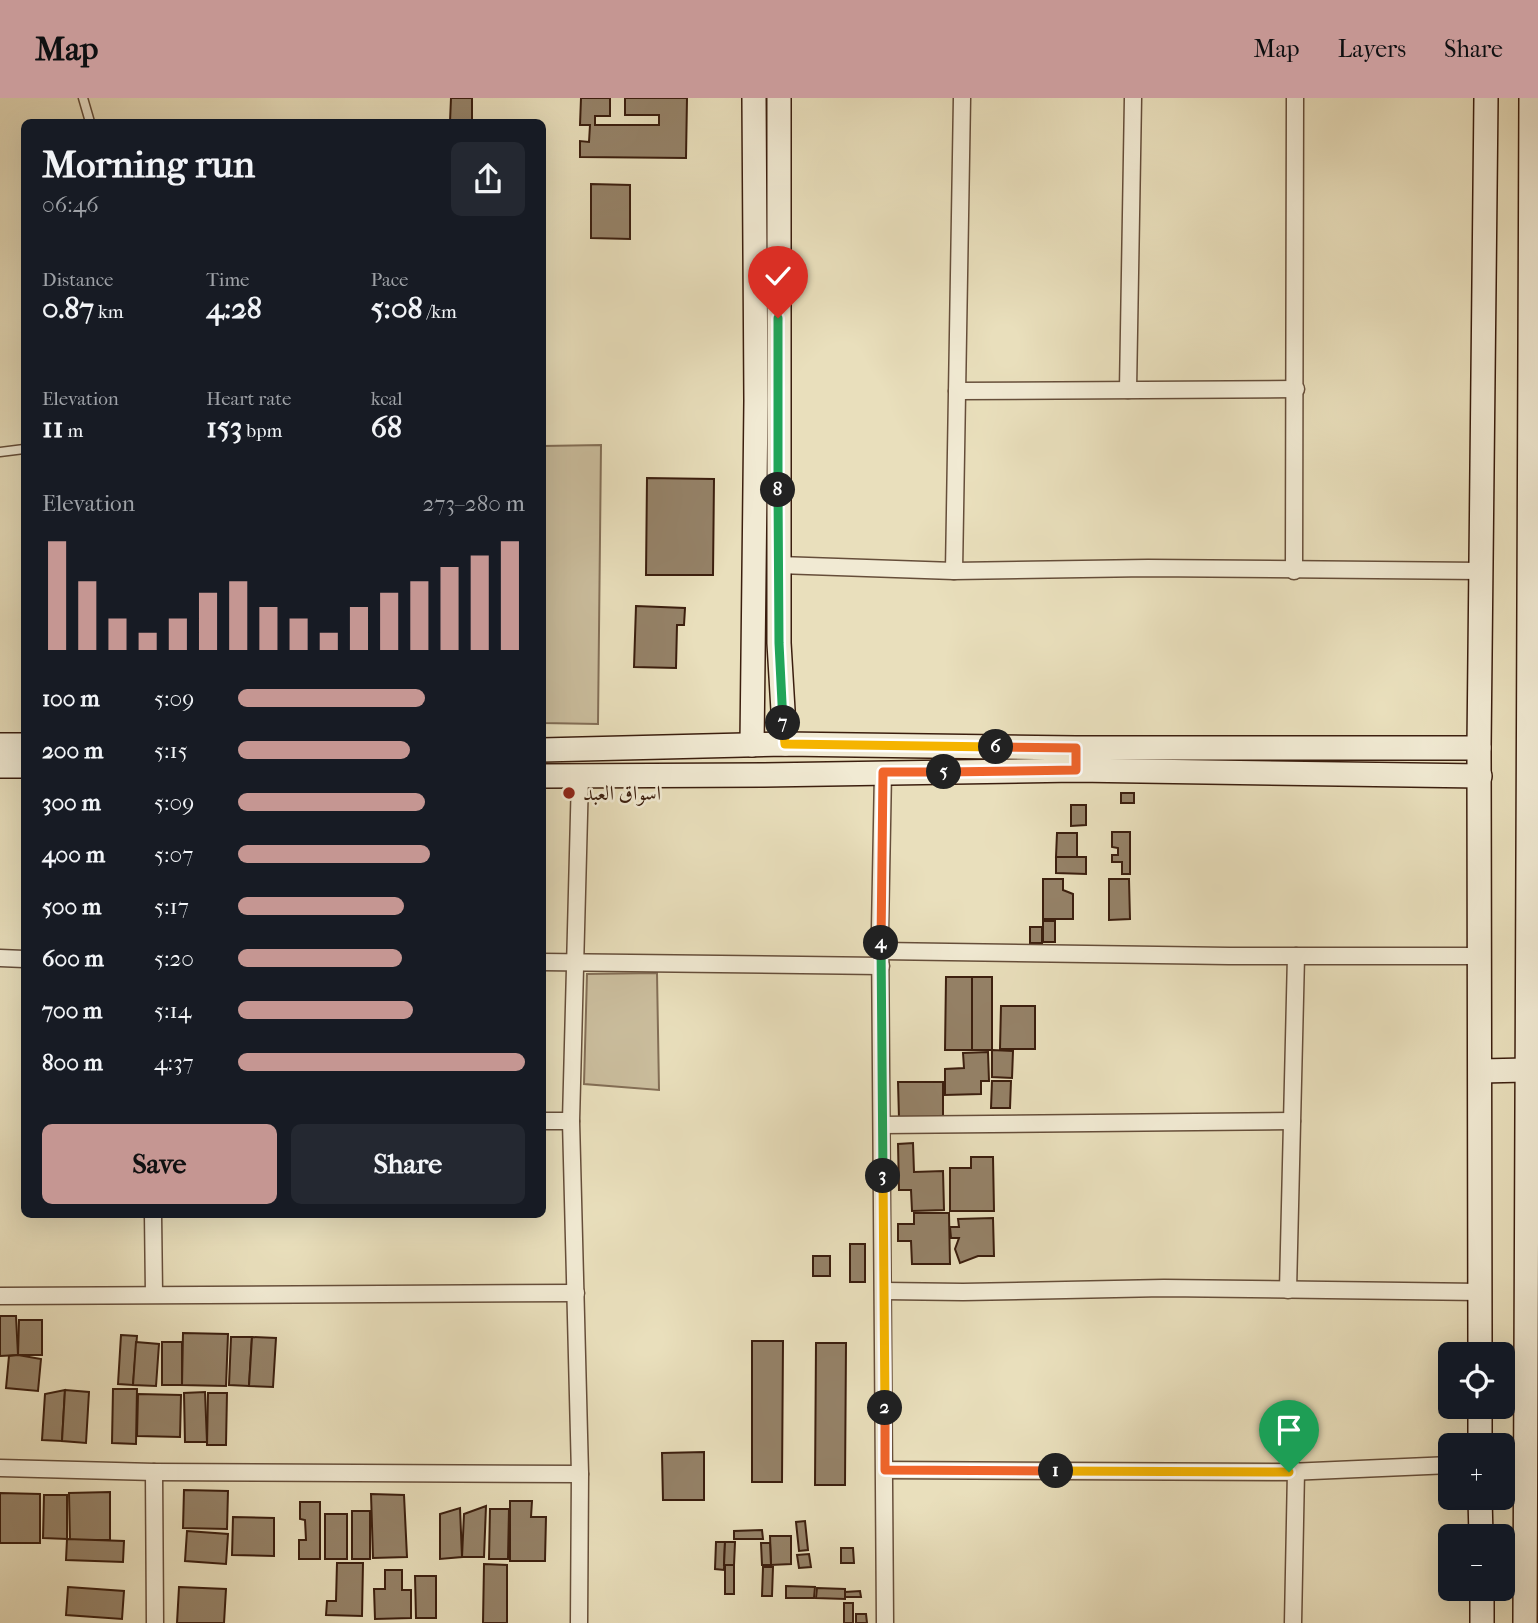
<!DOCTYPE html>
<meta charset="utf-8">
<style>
body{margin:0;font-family:"IM FELL French Canon",Amiri,serif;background:#242831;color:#f1f3f6;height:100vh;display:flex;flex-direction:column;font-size:26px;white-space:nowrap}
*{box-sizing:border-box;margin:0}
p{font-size:23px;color:#9ea1a6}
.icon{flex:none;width:38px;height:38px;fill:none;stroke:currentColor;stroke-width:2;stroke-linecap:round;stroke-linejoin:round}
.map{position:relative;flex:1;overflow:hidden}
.side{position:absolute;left:21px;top:21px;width:525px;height:1099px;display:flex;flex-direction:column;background:#171b24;border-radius:10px;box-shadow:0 7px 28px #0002}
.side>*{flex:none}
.buttons{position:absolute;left:1438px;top:1244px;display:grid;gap:14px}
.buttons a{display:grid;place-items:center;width:77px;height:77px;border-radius:10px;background:#171b24;box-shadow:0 7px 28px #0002;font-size:35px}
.pin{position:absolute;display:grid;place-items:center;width:60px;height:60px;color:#fff;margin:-72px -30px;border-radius:50% 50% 50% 0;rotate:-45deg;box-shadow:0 0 7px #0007}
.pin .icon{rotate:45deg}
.km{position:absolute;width:35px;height:35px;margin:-18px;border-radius:50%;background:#222;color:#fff;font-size:19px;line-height:35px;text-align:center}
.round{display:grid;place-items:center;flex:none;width:74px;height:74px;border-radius:10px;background:#242831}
.overview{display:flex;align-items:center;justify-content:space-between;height:119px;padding:0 21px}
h1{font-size:38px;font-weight:700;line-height:52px}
.metrics{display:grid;grid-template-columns:repeat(3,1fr);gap:10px;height:119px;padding:7px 21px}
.metrics div{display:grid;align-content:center}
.metrics b{font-size:30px;font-weight:700}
.metrics small{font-size:19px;font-weight:400}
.metrics p{font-size:19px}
.chart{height:196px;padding:14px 21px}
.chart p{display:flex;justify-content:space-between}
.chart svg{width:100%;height:126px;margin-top:7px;stroke:#c59692;stroke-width:6}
.cta{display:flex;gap:14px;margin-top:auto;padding:14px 21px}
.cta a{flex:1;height:80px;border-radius:10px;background:#c59692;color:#111;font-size:28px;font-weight:700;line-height:80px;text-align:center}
.cta a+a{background:#242831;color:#f1f3f6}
ul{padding:0 21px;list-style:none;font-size:23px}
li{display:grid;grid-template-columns:112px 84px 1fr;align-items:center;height:52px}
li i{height:18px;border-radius:9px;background:#c59692}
header{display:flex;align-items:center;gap:42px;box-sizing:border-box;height:98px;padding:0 35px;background:#c59692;color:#111}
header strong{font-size:33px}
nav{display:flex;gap:38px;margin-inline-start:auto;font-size:24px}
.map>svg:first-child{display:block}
.green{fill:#cbbe9e;stroke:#836e56;stroke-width:2}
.building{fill:#958268;stroke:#3b1e0e;stroke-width:2}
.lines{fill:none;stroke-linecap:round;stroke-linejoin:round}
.lane-casing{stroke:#664e3a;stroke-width:11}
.street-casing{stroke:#664e3a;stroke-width:19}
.secondary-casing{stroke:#3b1e0e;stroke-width:26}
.lane{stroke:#f1ead3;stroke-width:8}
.street{stroke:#f1ead3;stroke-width:16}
.secondary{stroke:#f1ead3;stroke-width:23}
.split-1-casing{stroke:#fff;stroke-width:14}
.split-2-casing{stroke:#fff;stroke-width:14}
.split-3-casing{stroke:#fff;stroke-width:14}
.split-4-casing{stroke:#fff;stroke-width:14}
.split-5-casing{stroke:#fff;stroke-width:14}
.split-6-casing{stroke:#fff;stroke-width:14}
.split-7-casing{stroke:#fff;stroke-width:14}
.split-8-casing{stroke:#fff;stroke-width:14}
.split-9-casing{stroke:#fff;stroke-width:14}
.split-1{stroke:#f5b400;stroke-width:9}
.split-2{stroke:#f0652b;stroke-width:9}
.split-3{stroke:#f5b400;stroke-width:9}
.split-4{stroke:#22a559;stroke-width:9}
.split-5{stroke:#f0652b;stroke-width:9}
.split-6{stroke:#f0652b;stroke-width:9}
.split-7{stroke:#f5b400;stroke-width:9}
.split-8{stroke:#22a559;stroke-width:9}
.split-9{stroke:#22a559;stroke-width:9}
.poi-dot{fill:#8f2418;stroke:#f1ead3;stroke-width:2.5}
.labels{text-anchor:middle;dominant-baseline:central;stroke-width:5;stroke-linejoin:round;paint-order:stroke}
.poi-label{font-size:21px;fill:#3b1e0e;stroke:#f1ead3;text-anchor:start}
</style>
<header>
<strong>Map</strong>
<nav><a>Map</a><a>Layers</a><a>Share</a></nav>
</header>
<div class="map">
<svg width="1538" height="1525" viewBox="0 0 1538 1525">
<rect width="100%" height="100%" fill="#e9dfbc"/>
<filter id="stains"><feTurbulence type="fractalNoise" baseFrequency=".00286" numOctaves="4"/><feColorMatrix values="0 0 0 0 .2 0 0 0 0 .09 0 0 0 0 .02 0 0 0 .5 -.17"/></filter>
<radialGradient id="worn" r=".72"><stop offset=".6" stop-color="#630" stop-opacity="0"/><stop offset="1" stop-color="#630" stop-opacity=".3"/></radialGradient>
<g class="green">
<polygon points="601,347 598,626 543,625 543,348"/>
<polygon points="657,875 659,992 584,986 587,876"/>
</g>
<g class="building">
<polygon points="451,0 472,0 472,24 450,24"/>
<polygon points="581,0 610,0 610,18 595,18 595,27 659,27 659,17 625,17 625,0 687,0 686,60 580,59 580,43 589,44 590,27 580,27"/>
<polygon points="591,86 630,87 630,141 591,140"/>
<polygon points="647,380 714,381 713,477 646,477"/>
<polygon points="636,508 685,510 684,527 677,527 676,570 634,569"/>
<rect x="1121" y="695" width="13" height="10"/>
<polygon points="1071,707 1086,707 1086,727 1071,728"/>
<polygon points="1112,734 1130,734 1130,776 1122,776 1122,764 1112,764 1112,757 1118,757 1118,750 1112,749"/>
<polygon points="1057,735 1077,735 1077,759 1056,759"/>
<polygon points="1056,759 1086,759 1086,776 1056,775"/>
<polygon points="1043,781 1063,781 1063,792 1073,796 1073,821 1043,821"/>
<polygon points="1109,781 1129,781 1130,821 1109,822"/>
<rect x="1043" y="823" width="12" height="21"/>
<rect x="1030" y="829" width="12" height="16"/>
<polygon points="946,879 972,879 972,952 945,952"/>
<rect x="972" y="879" width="20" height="73"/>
<polygon points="1001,908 1035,908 1035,951 1000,951"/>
<polygon points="992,952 1013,953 1012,980 992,979"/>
<polygon points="988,954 989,983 981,983 981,996 945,997 945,971 964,970 963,955"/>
<polygon points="992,983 1011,983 1010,1010 991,1010"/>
<polygon points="898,984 943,984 943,1019 899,1020"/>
<polygon points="913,1045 914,1074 943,1073 944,1112 912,1113 911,1092 899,1092 898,1046"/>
<polygon points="971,1059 993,1059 994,1113 950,1113 950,1070 971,1070"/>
<polygon points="914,1115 949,1115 950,1166 912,1166 911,1143 898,1143 898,1126 914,1126"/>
<polygon points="993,1120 994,1158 978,1158 960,1165 955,1151 959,1140 951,1140 950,1129 959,1129 958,1121"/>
<rect x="850" y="1146" width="15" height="38"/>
<rect x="813" y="1158" width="17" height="20"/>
<polygon points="0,1218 16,1218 18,1257 0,1258"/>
<polygon points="19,1222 42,1222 42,1257 18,1257"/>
<polygon points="183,1235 228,1236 226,1288 182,1287"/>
<polygon points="121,1237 137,1238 133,1287 118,1286"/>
<polygon points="231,1239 252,1239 249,1288 229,1287"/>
<polygon points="252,1239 276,1240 273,1289 249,1288"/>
<polygon points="752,1243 783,1243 782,1384 752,1384"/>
<polygon points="136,1244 159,1246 156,1288 133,1287"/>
<rect x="162" y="1244" width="20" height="43"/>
<polygon points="816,1245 846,1245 845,1387 815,1387"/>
<polygon points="18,1257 41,1261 38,1293 6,1290 9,1258"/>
<polygon points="113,1291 137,1291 136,1346 112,1345"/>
<polygon points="65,1292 62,1343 42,1342 45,1296"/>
<polygon points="65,1292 89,1294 86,1345 62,1343"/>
<polygon points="205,1294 207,1344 185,1344 184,1295"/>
<polygon points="208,1295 227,1295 226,1347 207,1347"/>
<polygon points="138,1296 181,1297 180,1339 137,1338"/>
<polygon points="704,1354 704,1402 663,1402 662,1355"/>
<polygon points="184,1392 228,1393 227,1431 183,1430"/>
<polygon points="110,1394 110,1442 70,1442 69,1395"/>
<polygon points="0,1395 40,1396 40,1445 0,1445"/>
<polygon points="371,1396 404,1397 407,1459 373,1460"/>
<polygon points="44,1397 67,1397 67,1441 43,1440"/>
<polygon points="510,1403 532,1403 531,1419 546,1419 545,1463 510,1463"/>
<polygon points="300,1404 320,1404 320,1461 299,1461 299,1442 306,1442 305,1422 300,1421"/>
<polygon points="486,1408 484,1459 462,1459 464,1416"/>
<polygon points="460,1410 462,1459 440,1461 440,1416"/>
<polygon points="490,1411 509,1411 508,1461 489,1461"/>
<rect x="352" y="1413" width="18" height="48"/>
<rect x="325" y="1416" width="22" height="45"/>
<polygon points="233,1419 274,1420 274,1458 232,1457"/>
<polygon points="805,1423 808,1452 799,1453 796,1424"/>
<polygon points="762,1432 763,1441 734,1441 734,1433"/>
<polygon points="187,1433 228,1436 226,1466 185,1463"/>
<polygon points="770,1438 791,1438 791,1466 771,1467"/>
<polygon points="67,1441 124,1443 123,1464 66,1462"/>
<polygon points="716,1444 725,1444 724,1472 715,1471"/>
<polygon points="725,1444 735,1444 734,1467 724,1467"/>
<polygon points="761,1445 770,1445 771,1467 762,1467"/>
<polygon points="841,1450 853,1450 854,1465 841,1465"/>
<polygon points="809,1456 811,1469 799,1470 797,1457"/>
<polygon points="337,1465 363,1465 362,1518 326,1517 327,1503 336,1503"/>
<polygon points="484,1466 507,1467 507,1525 483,1525"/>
<rect x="725" y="1467" width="9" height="29"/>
<polygon points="763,1469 773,1469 772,1498 762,1498"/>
<polygon points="385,1472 402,1472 402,1492 411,1492 411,1520 375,1521 374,1491 385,1491"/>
<polygon points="415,1478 436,1478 436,1520 416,1520"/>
<polygon points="786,1488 815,1489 814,1500 786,1500"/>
<polygon points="68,1489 124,1493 122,1521 66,1517"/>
<polygon points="179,1489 226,1491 224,1525 177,1525"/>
<polygon points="817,1490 845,1491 845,1501 816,1500"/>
<polygon points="860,1493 861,1499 845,1499 845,1494"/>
<rect x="844" y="1505" width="9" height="20"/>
<polygon points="856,1516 866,1516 867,1525 856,1525"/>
</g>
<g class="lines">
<g class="lane-casing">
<g id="lane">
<polyline points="83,0 90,24"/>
<polyline points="0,354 24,351"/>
</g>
</g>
<g class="street-casing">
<g id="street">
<polyline points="1128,292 1133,0"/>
<polyline points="957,293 1296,291"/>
<polyline points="779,467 954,473 1148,470 1482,473"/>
<polyline points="954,473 962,0"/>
<polyline points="1294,473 1295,0"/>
<polyline points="883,674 880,832 885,1525"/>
<polyline points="881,853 1229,858 1480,858"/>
<polyline points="0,860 24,861"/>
<polyline points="542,864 881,868"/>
<polyline points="542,1023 571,1023"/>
<polyline points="882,1027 1292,1023"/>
<polyline points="153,1116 154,1196"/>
<polyline points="1288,1192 1296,858"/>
<polyline points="884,1193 963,1194 1164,1190 1480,1194"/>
<polyline points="0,1198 576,1195"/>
<polyline points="0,1370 154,1374 580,1376"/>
<polyline points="885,1372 1289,1374 1451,1367"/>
<polyline points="154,1374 155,1525"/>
<polyline points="579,1525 580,1376 571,1023 580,679"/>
<polyline points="1293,1525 1296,1373"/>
</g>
</g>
<g class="secondary-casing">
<g id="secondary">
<polyline points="779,0 779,545 785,646"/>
<polyline points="0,647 24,647"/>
<polyline points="752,647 756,303 754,0"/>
<polyline points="542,652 785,646 1076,650 1479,650"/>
<polyline points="0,668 24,668"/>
<polyline points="542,678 764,677 1076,672 1480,678"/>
<polyline points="1481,973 1527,972"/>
<polyline points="1480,1256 1479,650 1486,0"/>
<polyline points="1480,1348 1480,1309"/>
<polyline points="1480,1400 1481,1438"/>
<polyline points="1482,1491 1482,1525"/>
<polyline points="1525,1525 1531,0"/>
</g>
</g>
<use href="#lane" class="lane"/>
<use href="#street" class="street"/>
<use href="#secondary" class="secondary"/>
</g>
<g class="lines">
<g class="split-1-casing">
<polyline id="split-1" points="1056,1373 1289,1374"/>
</g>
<g class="split-2-casing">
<polyline id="split-2" points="885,1310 885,1372 1056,1373"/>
</g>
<g class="split-3-casing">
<polyline id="split-3" points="883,1078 885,1310"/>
</g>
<g class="split-4-casing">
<polyline id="split-4" points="881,845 883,1078"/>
</g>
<g class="split-5-casing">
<polyline id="split-5" points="881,845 883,674 944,674"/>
</g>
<g class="split-6-casing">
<polyline id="split-6" points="944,674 1076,672 1076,650 996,649"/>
</g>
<g class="split-7-casing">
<polyline id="split-7" points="783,625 785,646 996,649"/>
</g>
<g class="split-8-casing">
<polyline id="split-8" points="778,392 779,545 783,625"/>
</g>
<g class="split-9-casing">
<polyline id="split-9" points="778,220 778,392"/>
</g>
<use href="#split-1" class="split-1"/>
<use href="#split-2" class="split-2"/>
<use href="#split-3" class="split-3"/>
<use href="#split-4" class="split-4"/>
<use href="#split-5" class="split-5"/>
<use href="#split-6" class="split-6"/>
<use href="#split-7" class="split-7"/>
<use href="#split-8" class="split-8"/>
<use href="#split-9" class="split-9"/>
</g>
<circle class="poi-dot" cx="569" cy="695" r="7"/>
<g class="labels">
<g class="poi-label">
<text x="583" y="695">اسواق العبد</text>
</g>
</g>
<rect width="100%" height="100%" filter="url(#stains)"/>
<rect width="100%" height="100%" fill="url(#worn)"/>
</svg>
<div class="buttons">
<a><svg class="icon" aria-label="locate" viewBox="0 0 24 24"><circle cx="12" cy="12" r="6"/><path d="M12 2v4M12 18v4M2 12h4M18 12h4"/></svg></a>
<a>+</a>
<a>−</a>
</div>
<div class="pin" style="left:1289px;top:1374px;background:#1e9e55"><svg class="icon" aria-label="arrive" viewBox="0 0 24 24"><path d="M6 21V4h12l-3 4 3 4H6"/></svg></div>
<div class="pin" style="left:778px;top:220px;background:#d93025"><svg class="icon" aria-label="check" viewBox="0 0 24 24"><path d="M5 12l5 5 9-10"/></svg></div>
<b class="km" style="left:1056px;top:1373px">1</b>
<b class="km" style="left:885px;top:1310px">2</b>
<b class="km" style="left:883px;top:1078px">3</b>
<b class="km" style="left:881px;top:845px">4</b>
<b class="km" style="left:944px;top:674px">5</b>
<b class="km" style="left:996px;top:649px">6</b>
<b class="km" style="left:783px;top:625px">7</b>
<b class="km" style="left:778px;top:392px">8</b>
<section class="side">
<div class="overview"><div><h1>Morning run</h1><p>06:46</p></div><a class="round"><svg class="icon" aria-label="share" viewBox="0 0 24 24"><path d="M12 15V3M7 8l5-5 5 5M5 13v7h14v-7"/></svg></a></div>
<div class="metrics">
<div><p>Distance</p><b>0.87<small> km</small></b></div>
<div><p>Time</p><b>4:28</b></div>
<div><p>Pace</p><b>5:08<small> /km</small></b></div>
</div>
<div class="metrics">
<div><p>Elevation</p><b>11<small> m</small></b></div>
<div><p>Heart rate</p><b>153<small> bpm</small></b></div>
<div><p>kcal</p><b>68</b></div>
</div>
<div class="chart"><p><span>Elevation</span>273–280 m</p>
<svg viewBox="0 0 160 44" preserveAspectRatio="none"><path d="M5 44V6M15 44V20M25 44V33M35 44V38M45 44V33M55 44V24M65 44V20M75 44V29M85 44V33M95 44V38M105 44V29M115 44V24M125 44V20M135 44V15M145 44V11M155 44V6"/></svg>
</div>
<ul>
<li><b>100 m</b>5:09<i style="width:65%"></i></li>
<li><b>200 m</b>5:15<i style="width:60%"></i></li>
<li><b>300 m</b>5:09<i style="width:65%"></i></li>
<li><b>400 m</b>5:07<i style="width:67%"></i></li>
<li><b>500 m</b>5:17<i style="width:58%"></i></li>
<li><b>600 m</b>5:20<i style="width:57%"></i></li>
<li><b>700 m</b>5:14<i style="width:61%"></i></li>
<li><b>800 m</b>4:37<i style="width:100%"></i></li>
</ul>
<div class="cta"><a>Save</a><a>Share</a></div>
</section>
</div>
